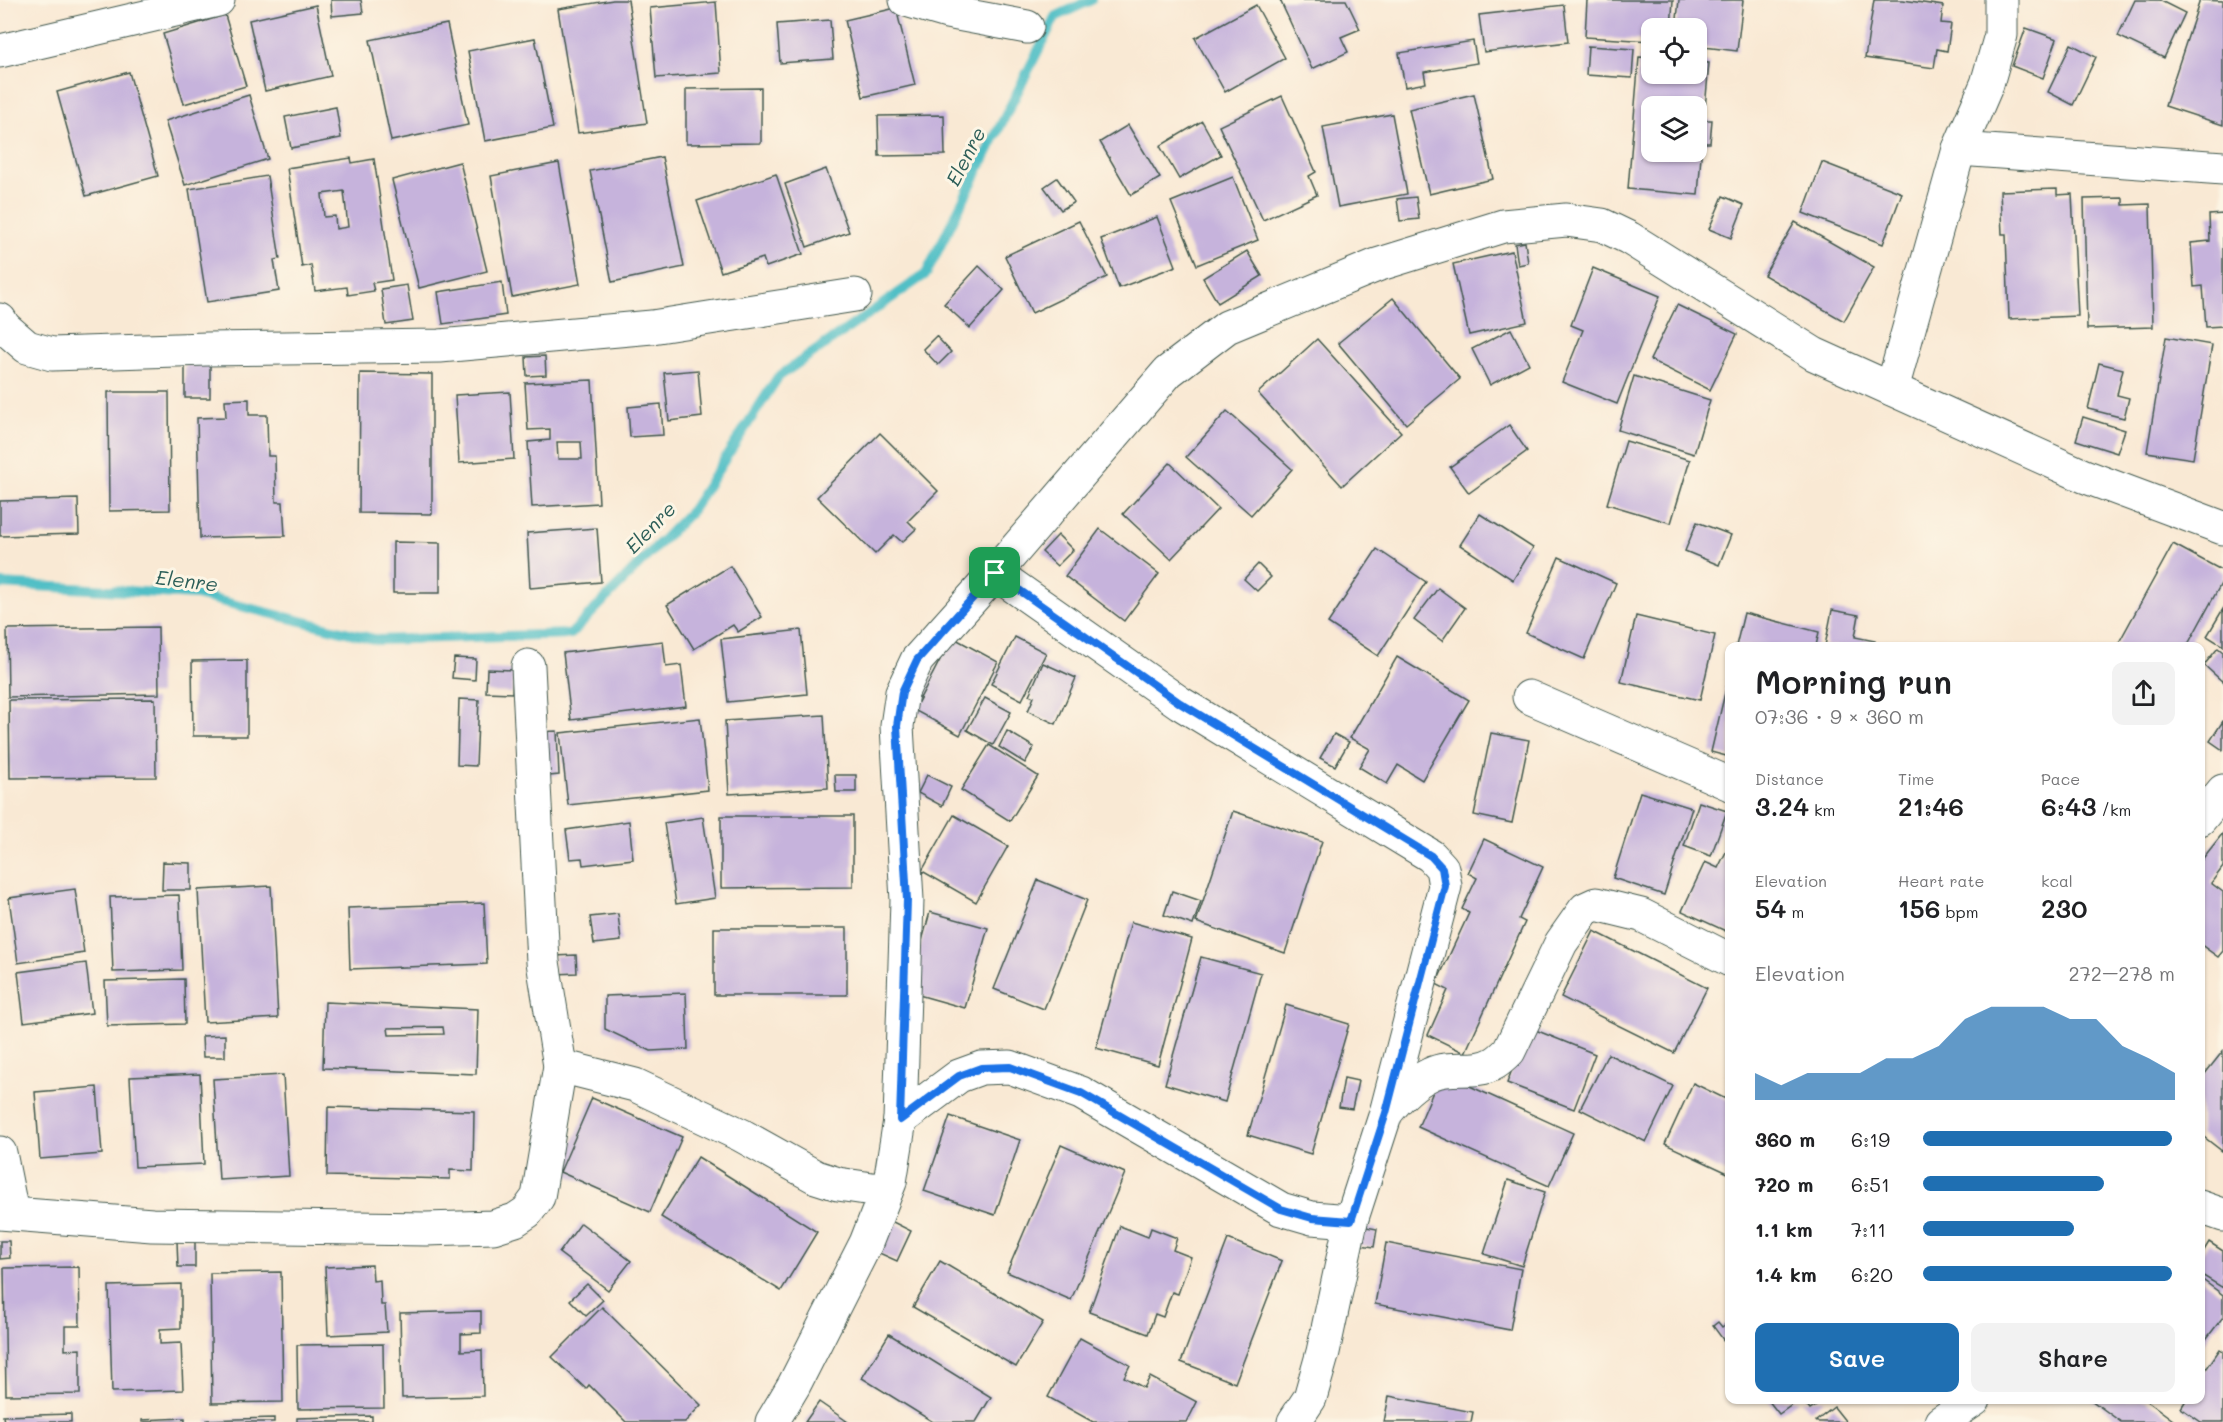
<!DOCTYPE html>
<meta charset="utf-8">
<style>
body{margin:0;font-family:Mali,sans-serif;background:#f2f2f2;color:#202124;height:100vh;display:flex;flex-direction:column;font-size:22px;white-space:nowrap}
*{box-sizing:border-box;margin:0}
p{font-size:20px;color:#757577}
.icon{flex:none;width:33px;height:33px;fill:none;stroke:currentColor;stroke-width:2;stroke-linecap:round;stroke-linejoin:round}
.map{position:relative;flex:1;overflow:hidden}
.details{position:absolute;left:1725px;top:642px;width:480px;height:762px;display:flex;flex-direction:column;background:#fff;border-radius:12px;box-shadow:0 2px 4px #0004}
.details>*{flex:none}
.buttons{position:absolute;left:1641px;top:18px;display:grid;gap:12px}
.buttons a{display:grid;place-items:center;width:66px;height:66px;border-radius:12px;background:#fff;box-shadow:0 2px 4px #0004;font-size:30px}
.pin{position:absolute;display:grid;place-items:center;width:51px;height:51px;color:#fff;margin:-26px;border-radius:12px;box-shadow:0 3px 9px #0006}
.round{display:grid;place-items:center;flex:none;width:63px;height:63px;border-radius:12px;background:#f2f2f2}
.headline{display:flex;align-items:center;justify-content:space-between;height:102px;padding:0 30px}
h1{font-size:33px;font-weight:600;line-height:45px}
.stats{display:grid;grid-template-columns:repeat(3,1fr);gap:9px;height:102px;padding:6px 30px}
.stats div{display:grid;align-content:center}
.stats b{font-size:26px;font-weight:600}
.stats small{font-size:16px;font-weight:400}
.stats p{font-size:16px}
.chart{height:168px;padding:12px 30px}
.chart p{display:flex;justify-content:space-between}
.chart svg{width:100%;height:108px;margin-top:6px;fill:#1f6fb2;opacity:.7}
.cta{display:flex;gap:12px;margin-top:auto;padding:12px 30px}
.cta a{flex:1;height:69px;border-radius:12px;background:#1f6fb2;color:#fff;font-size:24px;font-weight:600;line-height:69px;text-align:center}
.cta a+a{background:#f2f2f2;color:#202124}
ul{padding:0 30px;list-style:none;font-size:20px}
li{display:grid;grid-template-columns:96px 72px 1fr;align-items:center;height:45px}
li i{height:15px;border-radius:8px;background:#1f6fb2}
.map>svg:first-child{display:block}
.lines{fill:none;stroke-linecap:round;stroke-linejoin:round}
.stream{stroke:#51bfc6;stroke-width:10}
.building{fill:#c6b3dc;fill-rule:evenodd}
.minor-casing{stroke:#40574c;stroke-width:35}
.minor{stroke:#fff;stroke-width:33}
.route-casing{stroke:#fff;stroke-width:12}
.route{stroke:#1a73e8;stroke-width:8}
.labels{text-anchor:middle;dominant-baseline:central;stroke-width:6;stroke-linejoin:round;paint-order:stroke}
.water-label{font-size:20px;font-style:italic;fill:#2c5e58;stroke:#fcf5e5}
</style>
<div class="map">
<svg width="2223" height="1422" viewBox="0 0 2223 1422">
<rect width="100%" height="100%" fill="#fcf5e5"/>
<filter id="ink" filterUnits="userSpaceOnUse"><feTurbulence type="fractalNoise" baseFrequency=".0167" numOctaves="2"/><feDisplacementMap in="SourceGraphic" scale="12" xChannelSelector="R" yChannelSelector="G"/><feConvolveMatrix kernelMatrix="1 2 1 2 8 2 1 2 1" color-interpolation-filters="sRGB"/></filter>
<filter id="wash" filterUnits="userSpaceOnUse"><feTurbulence type="fractalNoise" baseFrequency=".008" numOctaves="4" result="noise"/><feDisplacementMap in="SourceGraphic" scale="24" xChannelSelector="R" yChannelSelector="G"/><feGaussianBlur stdDeviation="1.35" result="paint"/><feColorMatrix in="noise" values="0 0 0 0 0 0 0 0 0 0 0 0 0 0 0 0 0 1.4 0 .05"/><feComposite in="paint" operator="in"/></filter>
<g filter="url(#wash)">
<rect width="100%" height="100%" fill="#f9e9d4"/>
<g class="lines">
<polyline class="stream" points="0,584 196,595 378,640 571,634 692,510 778,377 926,274 1055,17 1091,0"/>
</g>
<g id="blocks">
<g class="building">
<polygon points="331,0 361,0 363,13 332,16"/>
<polygon points="613,0 628,0 647,123 578,133 558,9"/>
<polygon points="1280,0 1346,0 1360,29 1341,37 1348,52 1312,69"/>
<polygon points="1587,0 1673,0 1671,28 1652,28 1652,41 1585,37"/>
<polygon points="1679,0 1743,0 1737,51 1696,46 1696,28 1676,28"/>
<polygon points="1874,0 1903,0 1943,6 1941,23 1951,24 1947,51 1937,49 1934,68 1865,58"/>
<polygon points="2135,0 2159,0 2185,13 2164,58 2118,36"/>
<polygon points="2200,0 2223,1 2223,125 2165,106"/>
<polygon points="716,2 721,73 656,78 650,8"/>
<polygon points="316,5 331,76 265,91 249,20"/>
<polygon points="1256,5 1285,58 1225,92 1195,38"/>
<polygon points="1564,5 1568,42 1484,52 1479,15"/>
<polygon points="896,8 915,85 863,97 845,20"/>
<polygon points="225,15 246,86 184,104 163,34"/>
<polygon points="830,20 833,59 780,63 777,24"/>
<polygon points="447,24 468,125 391,141 370,40"/>
<polygon points="2026,28 2057,39 2043,78 2012,66"/>
<polygon points="535,38 553,128 485,141 468,51"/>
<polygon points="1473,41 1477,63 1424,72 1426,83 1405,87 1399,53"/>
<polygon points="2071,44 2096,57 2073,105 2048,92"/>
<polygon points="1588,46 1634,49 1632,78 1586,75"/>
<path d="M1639,57L1652,58V74H1696V62L1709,63L1704,120H1712L1710,143H1702L1698,195L1628,189ZM1652,106H1696V152H1652Z"/>
<polygon points="129,72 158,176 86,196 57,92"/>
<polygon points="761,88 761,143 686,144 686,89"/>
<polygon points="1474,94 1493,179 1429,194 1409,109"/>
<polygon points="249,95 268,159 185,185 165,121"/>
<polygon points="1282,96 1316,172 1309,176 1317,195 1263,220 1219,126"/>
<polygon points="336,107 341,138 291,148 285,117"/>
<polygon points="1392,114 1407,194 1338,207 1323,127"/>
<polygon points="944,115 945,155 879,156 878,116"/>
<polygon points="1202,121 1221,155 1179,179 1160,146"/>
<polygon points="1128,125 1160,178 1131,195 1100,142"/>
<polygon points="662,157 684,267 612,282 590,171"/>
<path d="M351,158L352,163L374,159L392,280L372,283L374,291L348,295L347,287L315,291L311,265L302,267L287,168ZM344,191L348,227L336,229L335,216L324,217L322,194Z"/>
<polygon points="460,162 487,271 419,288 392,180"/>
<polygon points="1822,162 1902,193 1883,244 1803,213"/>
<polygon points="559,163 580,284 512,297 491,176"/>
<polygon points="826,169 849,232 807,247 785,184"/>
<polygon points="776,174 803,254 766,267 763,258 721,272 697,201"/>
<polygon points="267,176 280,259 274,260 279,291 207,302 189,189"/>
<polygon points="1233,177 1258,240 1197,265 1171,202"/>
<polygon points="1057,178 1074,202 1061,210 1044,187"/>
<polygon points="2057,189 2057,195 2072,194 2078,316 2009,319 2006,234 2002,234 2000,191"/>
<polygon points="1723,196 1744,205 1731,238 1709,229"/>
<polygon points="1416,197 1419,219 1400,221 1397,199"/>
<polygon points="2123,198 2123,205 2150,204 2153,327 2087,329 2084,199"/>
<polygon points="2223,214 2223,326 2206,327 2203,286 2194,287 2191,243 2210,241 2209,215"/>
<polygon points="1157,217 1176,266 1119,288 1101,239"/>
<polygon points="1079,221 1107,277 1032,313 1005,256"/>
<polygon points="1795,222 1874,267 1844,321 1764,275"/>
<polygon points="1525,242 1528,263 1518,265 1515,244"/>
<polygon points="1247,251 1262,276 1218,303 1203,278"/>
<polygon points="1512,251 1527,322 1469,335 1453,264"/>
<polygon points="979,266 1004,290 970,328 944,304"/>
<polygon points="1593,268 1660,296 1617,404 1562,382 1583,330 1571,325"/>
<polygon points="502,282 506,315 443,324 438,292"/>
<polygon points="407,285 413,321 386,325 381,289"/>
<polygon points="1393,298 1460,379 1406,424 1338,343"/>
<polygon points="1677,305 1737,334 1710,390 1650,360"/>
<polygon points="1511,329 1529,364 1490,385 1472,349"/>
<polygon points="936,336 951,352 938,365 923,349"/>
<polygon points="2166,337 2212,345 2193,459 2147,452"/>
<polygon points="1317,339 1401,432 1342,486 1258,393"/>
<polygon points="545,356 546,375 527,376 526,357"/>
<polygon points="2099,363 2123,369 2117,395 2129,398 2124,418 2088,409"/>
<rect x="185" y="365" width="25" height="33"/>
<polygon points="698,370 702,417 669,421 664,373"/>
<polygon points="360,373 432,374 432,514 359,513"/>
<polygon points="1634,376 1710,400 1694,454 1618,430"/>
<path d="M592,380L599,503L532,507L528,442L550,440V429L528,430L525,383ZM557,442H581L582,459H558Z"/>
<polygon points="108,392 169,392 170,510 109,511"/>
<polygon points="510,392 514,459 459,463 455,395"/>
<polygon points="249,399 249,415 267,415 268,456 275,456 276,502 283,502 285,536 200,538 197,418 226,417 225,400"/>
<polygon points="661,404 663,435 630,437 628,407"/>
<polygon points="1227,411 1292,469 1251,515 1186,457"/>
<polygon points="2083,417 2125,430 2117,453 2076,440"/>
<polygon points="1509,425 1527,451 1469,493 1450,467"/>
<polygon points="880,433 938,491 908,521 916,529 902,542 894,535 875,554 817,497"/>
<polygon points="1626,441 1690,460 1671,523 1607,504"/>
<polygon points="1170,463 1218,509 1171,559 1123,514"/>
<polygon points="78,499 79,534 0,536 0,501"/>
<polygon points="1480,514 1533,548 1513,580 1460,545"/>
<polygon points="1697,522 1731,535 1719,565 1685,551"/>
<polygon points="597,528 601,582 530,588 527,533"/>
<polygon points="1100,529 1159,574 1124,621 1065,576"/>
<polygon points="1058,535 1073,550 1057,566 1042,552"/>
<polygon points="393,542 440,543 440,593 393,593"/>
<polygon points="2173,544 2223,571 2223,580 2187,646 2117,646"/>
<polygon points="1377,549 1426,582 1378,656 1328,623"/>
<polygon points="1559,557 1616,583 1584,659 1526,633"/>
<polygon points="1258,564 1271,577 1257,591 1244,579"/>
<polygon points="730,566 762,617 738,632 733,625 694,649 667,605"/>
<polygon points="1438,588 1465,608 1442,641 1414,620"/>
<polygon points="2223,609 2223,646 2207,636"/>
<polygon points="1832,610 1859,615 1855,637 1875,641 1874,646 1825,646"/>
<polygon points="1744,613 1819,632 1816,646 1736,646"/>
<polygon points="1636,616 1715,635 1700,700 1621,682"/>
<polygon points="158,627 159,694 8,697 7,629"/>
<polygon points="801,630 807,694 728,702 721,639"/>
<polygon points="952,637 998,662 960,735 914,710"/>
<polygon points="1015,637 1046,653 1022,700 991,684"/>
<polygon points="663,641 666,667 681,665 686,706 571,720 563,653"/>
<polygon points="2218,648 2223,652 2223,682 2204,665"/>
<polygon points="1397,657 1469,700 1422,780 1398,765 1387,784 1359,767 1370,749 1350,738"/>
<polygon points="454,658 476,659 475,680 452,678"/>
<polygon points="247,660 247,736 193,736 192,661"/>
<polygon points="1043,663 1076,678 1056,724 1028,711 1034,697 1029,695"/>
<polygon points="487,669 513,670 512,693 486,692"/>
<polygon points="1729,676 1730,677 1730,757 1711,752"/>
<polygon points="985,698 1011,712 993,745 967,730"/>
<polygon points="155,699 156,777 10,778 9,700"/>
<polygon points="459,699 479,700 476,766 457,765"/>
<polygon points="824,715 828,788 729,794 725,721"/>
<polygon points="700,718 708,790 568,805 560,733"/>
<polygon points="2223,721 2223,750 2210,741"/>
<polygon points="557,731 559,775 539,777 537,732"/>
<polygon points="1007,731 1034,747 1025,763 999,747"/>
<polygon points="1491,733 1529,740 1512,823 1474,815"/>
<polygon points="1334,734 1349,742 1335,766 1320,758"/>
<polygon points="989,745 1038,776 1010,821 961,790"/>
<polygon points="835,775 856,775 856,792 836,792"/>
<polygon points="927,775 951,787 942,806 918,793"/>
<polygon points="1640,792 1692,808 1664,895 1613,878"/>
<polygon points="1699,802 1727,811 1711,856 1684,846"/>
<polygon points="1233,811 1322,841 1285,953 1196,922"/>
<polygon points="954,815 1008,846 976,902 922,871"/>
<polygon points="721,816 853,816 853,887 721,888"/>
<polygon points="703,817 715,898 676,904 664,823"/>
<polygon points="629,821 633,859 583,865 582,858 570,859 566,830"/>
<polygon points="2223,833 2223,867 2211,883 2223,892 2223,951 2218,957 2200,944 2200,862"/>
<polygon points="1484,839 1543,867 1519,919 1525,922 1465,1053 1428,1035 1448,990 1436,984 1469,913 1462,909 1477,878 1468,873"/>
<polygon points="1730,844 1730,933 1682,911 1705,862 1718,868"/>
<polygon points="163,862 191,863 191,890 162,890"/>
<polygon points="1038,880 1087,900 1044,1009 994,989"/>
<polygon points="271,886 278,1018 205,1022 198,890"/>
<polygon points="75,889 84,953 18,963 9,898"/>
<polygon points="1172,891 1201,901 1193,925 1164,915"/>
<polygon points="179,895 182,970 113,972 110,897"/>
<polygon points="484,903 487,964 350,969 348,908"/>
<polygon points="930,912 988,928 965,1008 908,992"/>
<polygon points="618,914 621,941 594,944 590,917"/>
<polygon points="1131,922 1192,939 1158,1065 1096,1048"/>
<rect x="714" y="928" width="133" height="67"/>
<polygon points="1594,931 1707,988 1674,1053 1561,997"/>
<polygon points="576,955 577,973 556,974 555,956"/>
<polygon points="1201,957 1261,973 1225,1102 1165,1084"/>
<polygon points="86,963 92,1013 24,1022 18,972"/>
<polygon points="184,979 185,1024 107,1026 105,981"/>
<polygon points="686,993 688,1049 651,1051 605,1029 605,996"/>
<path d="M325,1002L478,1009L476,1074L323,1068ZM443,1027L444,1034L389,1035L388,1028Z"/>
<polygon points="1286,1005 1349,1024 1311,1154 1248,1135"/>
<polygon points="1528,1027 1595,1054 1574,1109 1507,1083"/>
<polygon points="225,1035 225,1057 203,1057 202,1036"/>
<polygon points="2223,1051 2223,1149 2222,1151 2200,1134 2200,1080"/>
<polygon points="1608,1054 1673,1086 1646,1142 1580,1109"/>
<polygon points="1441,1073 1573,1133 1549,1186 1418,1127"/>
<polygon points="200,1074 204,1164 135,1167 130,1077"/>
<polygon points="283,1075 289,1176 219,1180 213,1079"/>
<polygon points="1344,1078 1358,1081 1352,1109 1339,1107"/>
<polygon points="1693,1083 1730,1101 1730,1174 1665,1144"/>
<polygon points="97,1087 102,1154 40,1159 35,1092"/>
<polygon points="592,1098 682,1137 650,1212 560,1172"/>
<polygon points="328,1107 474,1111 473,1171 450,1170 450,1179 327,1176"/>
<polygon points="950,1116 1020,1140 995,1215 924,1191"/>
<polygon points="1061,1145 1125,1173 1071,1300 1007,1272"/>
<polygon points="698,1157 817,1232 781,1291 661,1217"/>
<polygon points="1508,1180 1545,1192 1522,1266 1484,1254"/>
<polygon points="883,1217 911,1231 897,1261 868,1248"/>
<polygon points="581,1223 631,1261 608,1290 559,1253"/>
<polygon points="1356,1225 1377,1229 1374,1247 1353,1244"/>
<polygon points="1120,1226 1148,1237 1151,1228 1177,1238 1173,1250 1191,1257 1178,1294 1172,1292 1163,1317 1155,1314 1148,1334 1089,1312"/>
<polygon points="1228,1239 1282,1261 1235,1383 1181,1362"/>
<polygon points="0,1241 9,1241 10,1258 0,1259"/>
<polygon points="177,1241 195,1241 195,1267 178,1267"/>
<polygon points="2209,1242 2223,1251 2223,1288 2200,1274 2200,1257"/>
<polygon points="1386,1243 1521,1269 1510,1330 1375,1304"/>
<polygon points="940,1261 1043,1322 1016,1367 913,1307"/>
<polygon points="372,1265 373,1281 380,1280 381,1305 385,1305 387,1332 328,1335 325,1267"/>
<polygon points="79,1267 80,1326 65,1326 65,1350 80,1349 80,1394 6,1395 4,1268"/>
<polygon points="281,1272 283,1402 212,1403 210,1273"/>
<polygon points="2200,1278 2223,1295 2223,1317 2200,1347"/>
<polygon points="181,1284 181,1328 160,1329 160,1344 181,1343 183,1390 112,1392 109,1286"/>
<polygon points="587,1284 603,1300 586,1316 570,1300"/>
<polygon points="602,1307 701,1405 685,1422 626,1422 589,1385 586,1389 552,1357"/>
<polygon points="481,1311 481,1333 461,1334 461,1351 482,1350 483,1396 402,1398 400,1313"/>
<polygon points="1730,1321 1730,1349 1713,1326 1718,1322 1722,1327"/>
<polygon points="889,1334 991,1397 976,1422 933,1422 862,1378"/>
<polygon points="1080,1338 1130,1365 1124,1377 1144,1388 1150,1377 1197,1402 1187,1422 1093,1422 1048,1397"/>
<polygon points="383,1344 384,1408 298,1409 297,1345"/>
<polygon points="2220,1349 2223,1351 2223,1422 2201,1422 2181,1408 2186,1400 2200,1400 2200,1378"/>
<polygon points="1389,1396 1473,1412 1471,1422 1384,1422"/>
<polygon points="1768,1400 1799,1400 1779,1414"/>
<polygon points="1802,1400 1825,1400 1810,1410"/>
<polygon points="2091,1400 2146,1400 2173,1420 2171,1422 2121,1422"/>
<polygon points="819,1402 848,1422 805,1422"/>
<polygon points="1834,1407 1846,1422 1817,1422 1816,1421"/>
<polygon points="71,1414 71,1422 4,1422 3,1416"/>
<polygon points="372,1416 372,1422 297,1422 297,1418"/>
<polygon points="185,1418 185,1422 142,1422 142,1420"/>
<polygon points="274,1418 274,1422 207,1422 207,1420"/>
</g>
</g>
</g>
<g filter="url(#ink)">
<use href="#blocks" fill-opacity="0" stroke="#40574c" stroke-width="1.5"/>
<g class="lines">
<g class="minor-casing">
<g id="minor">
<polyline points="906,0 947,12 1027,27"/>
<polyline points="0,51 218,0"/>
<polyline points="1959,149 2223,168"/>
<polyline points="0,320 4,327 27,347 52,354 207,349 440,346 652,327 855,295"/>
<polyline points="1892,389 1959,149 1987,84 2001,35 2001,0"/>
<polyline points="995,573 1180,703 1431,856 1442,868 1445,886 1386,1113"/>
<polyline points="1529,697 1730,784"/>
<polyline points="2200,819 2223,791"/>
<polyline points="560,1066 635,1085 741,1135 816,1177 838,1184 886,1191"/>
<polyline points="900,1120 959,1076 981,1068 1010,1067 1081,1093 1281,1209 1312,1218 1351,1221"/>
<polyline points="0,1153 12,1213"/>
<polyline points="2200,1207 2223,1215"/>
<polyline points="0,1213 152,1225 426,1229 493,1227 515,1220 527,1212 538,1197 560,1066 543,962 528,666"/>
<polyline points="772,1422 794,1385 866,1243 890,1182 900,1120 907,900 897,726 902,692 917,660 995,573 1168,372 1227,327 1377,265 1503,226 1566,220 1602,225 1629,238 1814,354 2084,476 2223,528"/>
<path d="M1294,1422L1310,1398L1323,1352L1351,1221L1386,1113C1397,1099 1414,1082 1431,1074C1451,1064 1475,1075 1495,1063C1500,1060 1505,1055 1509,1051L1561,943L1585,909L1596,904L1641,915L1730,960"/>
<polyline points="1941,1422 1974,1400"/>
</g>
</g>
<use href="#minor" class="minor"/>
</g>
</g>
<g class="lines" filter="url(#ink)">
<g class="route-casing">
<polygon id="route" points="995,573 1180,703 1431,856 1442,868 1445,886 1386,1113 1351,1221 1312,1218 1281,1209 1081,1093 1010,1067 981,1068 959,1076 900,1120 907,900 897,726 902,692 917,660"/>
</g>
<use href="#route" class="route"/>
</g>
<g class="labels">
<g class="water-label">
<text transform="translate(965 156) rotate(-63)">Elenre</text>
<text transform="translate(650 527) rotate(-46)">Elenre</text>
<text transform="translate(187 580) rotate(7)">Elenre</text>
</g>
</g>
</svg>
<div class="buttons">
<a><svg class="icon" aria-label="locate" viewBox="0 0 24 24"><circle cx="12" cy="12" r="6"/><path d="M12 2v4M12 18v4M2 12h4M18 12h4"/></svg></a>
<a><svg class="icon" aria-label="layers" viewBox="0 0 24 24"><path d="M12 4l9 5-9 5-9-5zM3 14l9 5 9-5"/></svg></a>
</div>
<div class="pin" style="left:995px;top:573px;background:#1e9e55"><svg class="icon" aria-label="arrive" viewBox="0 0 24 24"><path d="M6 21V4h12l-3 4 3 4H6"/></svg></div>
<section class="details">
<div class="headline"><div><h1>Morning run</h1><p>07:36 · 9 × 360 m</p></div><a class="round"><svg class="icon" aria-label="share" viewBox="0 0 24 24"><path d="M12 15V3M7 8l5-5 5 5M5 13v7h14v-7"/></svg></a></div>
<div class="stats">
<div><p>Distance</p><b>3.24<small> km</small></b></div>
<div><p>Time</p><b>21:46</b></div>
<div><p>Pace</p><b>6:43<small> /km</small></b></div>
</div>
<div class="stats">
<div><p>Elevation</p><b>54<small> m</small></b></div>
<div><p>Heart rate</p><b>156<small> bpm</small></b></div>
<div><p>kcal</p><b>230</b></div>
</div>
<div class="chart"><p><span>Elevation</span>272–278 m</p>
<svg viewBox="0 0 160 44" preserveAspectRatio="none"><path d="M0 44V33L10 38L20 33L30 33L40 33L50 27L60 27L70 22L80 11L90 6L100 6L110 6L120 11L130 11L140 22L150 27L160 33V44z"/></svg>
</div>
<ul>
<li><b>360 m</b>6:19<i style="width:99%"></i></li>
<li><b>720 m</b>6:51<i style="width:72%"></i></li>
<li><b>1.1 km</b>7:11<i style="width:60%"></i></li>
<li><b>1.4 km</b>6:20<i style="width:99%"></i></li>
</ul>
<div class="cta"><a>Save</a><a>Share</a></div>
</section>
</div>
